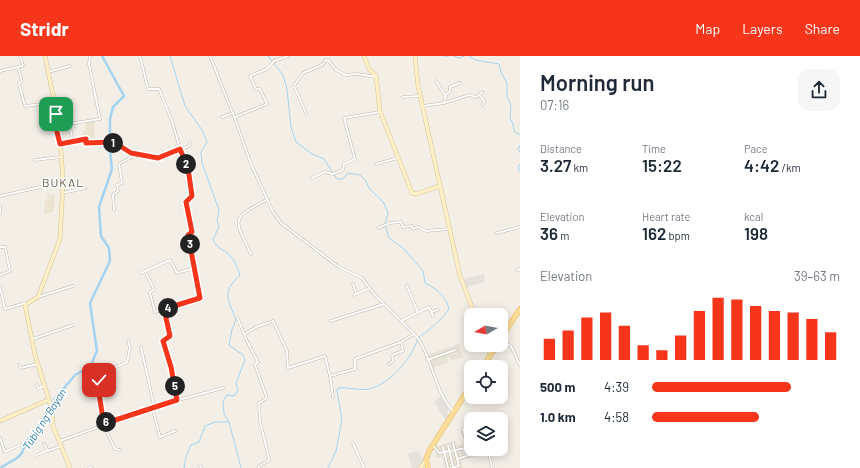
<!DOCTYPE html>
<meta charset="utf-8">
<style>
body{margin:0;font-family:Barlow,sans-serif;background:#f6f6f7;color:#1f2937;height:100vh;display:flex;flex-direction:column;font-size:15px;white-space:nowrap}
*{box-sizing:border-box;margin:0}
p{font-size:13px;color:#747a83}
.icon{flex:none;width:22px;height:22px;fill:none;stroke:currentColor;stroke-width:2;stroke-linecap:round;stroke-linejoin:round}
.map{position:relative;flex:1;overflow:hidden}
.drawer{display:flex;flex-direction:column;background:#fff;width:340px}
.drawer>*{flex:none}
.needle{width:26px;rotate:261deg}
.buttons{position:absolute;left:464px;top:252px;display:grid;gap:8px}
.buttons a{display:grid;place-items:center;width:44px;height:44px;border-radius:8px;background:#fff;box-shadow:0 2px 10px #0003;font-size:20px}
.pin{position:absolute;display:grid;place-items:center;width:34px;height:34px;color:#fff;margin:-17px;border-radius:8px;box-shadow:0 2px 6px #0006}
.km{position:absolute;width:20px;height:20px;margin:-10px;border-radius:50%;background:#222;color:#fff;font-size:11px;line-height:20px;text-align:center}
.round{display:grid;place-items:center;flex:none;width:42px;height:42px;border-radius:12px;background:#f6f6f7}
.head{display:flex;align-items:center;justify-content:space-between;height:68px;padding:0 20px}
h1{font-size:22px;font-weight:600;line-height:30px}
.stats{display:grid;grid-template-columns:repeat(3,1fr);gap:6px;height:68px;padding:4px 20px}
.stats div{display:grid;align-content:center}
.stats b{font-size:17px;font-weight:600}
.stats small{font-size:11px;font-weight:400}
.stats p{font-size:11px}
.chart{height:112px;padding:8px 20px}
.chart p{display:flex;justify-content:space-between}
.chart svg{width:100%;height:72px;margin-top:4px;stroke:#f7351b;stroke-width:6}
ul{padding:0 20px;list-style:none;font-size:13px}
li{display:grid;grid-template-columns:64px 48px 1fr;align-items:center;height:30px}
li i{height:10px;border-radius:5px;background:#f7351b}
header{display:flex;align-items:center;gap:24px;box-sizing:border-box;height:56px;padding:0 20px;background:#f7351b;color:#fff}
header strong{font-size:19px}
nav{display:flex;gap:22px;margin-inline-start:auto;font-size:14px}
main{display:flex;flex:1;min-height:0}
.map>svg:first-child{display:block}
.residential{fill:#e7e1d6}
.industrial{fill:#e6e1dc}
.education{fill:#ece4d1}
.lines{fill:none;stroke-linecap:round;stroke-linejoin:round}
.stream{stroke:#a4d3ef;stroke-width:1}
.river{stroke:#a4d3ef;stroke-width:2.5}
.street-casing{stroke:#bfb7aa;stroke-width:3}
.secondary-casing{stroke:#d3c298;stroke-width:4.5}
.primary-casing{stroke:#e2b967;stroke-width:5.5}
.street{stroke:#fff;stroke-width:2}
.secondary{stroke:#feefc7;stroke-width:3.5}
.primary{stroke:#fddd97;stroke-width:4.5}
.route-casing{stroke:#fff;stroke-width:8}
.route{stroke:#f7351b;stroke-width:5}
.labels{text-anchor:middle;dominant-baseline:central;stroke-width:3;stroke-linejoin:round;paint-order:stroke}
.water-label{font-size:11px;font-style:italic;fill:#2e7aaa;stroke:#fff}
.quarter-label{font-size:12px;letter-spacing:1px;fill:#695d4e;stroke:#fff}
</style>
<header>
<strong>Stridr</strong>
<nav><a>Map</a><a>Layers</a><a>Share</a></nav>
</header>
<main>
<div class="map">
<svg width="520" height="412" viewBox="0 0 520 412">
<rect width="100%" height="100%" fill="#f3efe7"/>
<g class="residential">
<polygon points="459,288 463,301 451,305 450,301 446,302 448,306 432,313 427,299"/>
<polygon points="471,371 471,393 496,393 461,405 463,412 445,412 442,401 436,402 435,400 437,398 434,392 436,387 439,391 447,387 456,386 457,390 464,387 460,374"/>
</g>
<g class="industrial">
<polygon points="484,218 485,226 467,231 463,223"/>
<polygon points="442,339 450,353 447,356 450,361 447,366 434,346"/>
<polygon points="418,395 423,404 418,412 412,412 408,398"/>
</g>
<g class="education">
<polygon points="94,64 95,85 86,86 86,81 83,82 83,75 86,75 85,66"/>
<polygon points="48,138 55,139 54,156 44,158 45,144 47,144"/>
</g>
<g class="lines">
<g class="stream">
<path d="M170,0L185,50L202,74L207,86L201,96L202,107L219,154L217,165L219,170L213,184C217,192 221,192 227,197C233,201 238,212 240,219C221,237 228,242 236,264L232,273L229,289L243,299L245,304L236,327L238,334L234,340L227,339L223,345L224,358L229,366L241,412"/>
<path d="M268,0L283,19L287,33L291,71L296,86L312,98L324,103L337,123H343L348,117L360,119L366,125L369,132L384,147L388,157L385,169L389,182L403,192L423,215L425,227C437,233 446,240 449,253C442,263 429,275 419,281"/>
<polyline points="443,0 448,0"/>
<polyline points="454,0 459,2 464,0"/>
<polyline points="469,0 475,4 499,8 501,16 507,27 507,41 511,49 510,62 513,68 514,75 520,79"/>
<polyline points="520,89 518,93 520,96"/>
<polyline points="520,108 518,112 520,116"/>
<path d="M184,412C185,403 187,397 191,389L199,386L205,370L215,366H228"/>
<path d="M328,412L336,395L342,363L337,335L338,332C349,331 359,335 369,333C390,328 411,303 418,283"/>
</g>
<polyline class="river" points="0,412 17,402 22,397 25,388 40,368 54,344 75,319 90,311 97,295 90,247 110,205 109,192 101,180 99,151 112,113 110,95 110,63 113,51 124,40 102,0"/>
<g class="street-casing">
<g id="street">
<polyline points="140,0 148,33 159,33 172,65 180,93"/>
<path d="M210,0L235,63L251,108L273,156L281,167L339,211L362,222L374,238L417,281C433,302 433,333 453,355"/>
<polyline points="18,12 22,25 19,28 25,50 42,48 45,57 56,55"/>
<polyline points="0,15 22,10 23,9 20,0"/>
<polyline points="48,16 70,10"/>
<polyline points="436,25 446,41 444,46"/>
<polyline points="479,39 484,44 483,49"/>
<polyline points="445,40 450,35 450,31 460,27"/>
<polyline points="403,41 420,40"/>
<polyline points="423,50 444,47 469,39 476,41 483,36"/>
<polyline points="306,57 294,30 303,17 322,9 326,4 329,5 336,14 346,19 357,18 376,21"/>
<polyline points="222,61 233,57"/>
<polyline points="235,61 267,48 260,33 256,33 250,20 267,13 274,5 288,0"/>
<polyline points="73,85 69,68 100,63 89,8 90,0"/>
<polyline points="60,88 86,83 86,87 111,86 117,88 131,97 158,102 181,93 190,123 192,140 186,146 192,176 188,179 200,242 164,253 170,279 163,285 171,311 177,344"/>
<polyline points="181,93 189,90 190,87"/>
<polyline points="35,104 61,101"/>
<polyline points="376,108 398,102"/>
<polyline points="312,122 325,116 333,118 343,114 344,108 355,103 344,62 380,56"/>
<polyline points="63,137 85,132"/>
<polyline points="0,140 63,126"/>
<polyline points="0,150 0,158"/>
<polyline points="114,154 113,139 118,135 117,129 122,127 119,108 137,98"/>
<polyline points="378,172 390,167 401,166 403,171 412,170 413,173 418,171 426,175 449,173"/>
<polyline points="497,177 520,171"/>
<polyline points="0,191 5,191 10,215 0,219"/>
<path d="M251,198C233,161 231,163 268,143"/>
<polyline points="517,214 520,213"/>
<polyline points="145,215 154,233 150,237 155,256 164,253"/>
<polyline points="141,217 170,204 177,217 195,212"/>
<polyline points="353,228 356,237"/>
<polyline points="407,230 418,257"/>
<polyline points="0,231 5,253 25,247"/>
<polyline points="354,239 370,232"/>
<polyline points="38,241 73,230"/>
<polyline points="431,256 438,254"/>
<polyline points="238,263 246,283 258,306 255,309 267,342 259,347 260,365 269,403 268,405 259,410 259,412"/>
<polyline points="331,265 384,248"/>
<polyline points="401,265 429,251 433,260"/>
<polyline points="245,278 256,271 273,265 287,295 288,312 325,300 330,320 333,341"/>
<polyline points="33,283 73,269"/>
<polyline points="501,285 511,290 520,309"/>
<polyline points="141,291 154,350"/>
<polyline points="427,304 455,294"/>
<polyline points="389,308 393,305 392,299 403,295 401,286"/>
<polyline points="19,309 21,312 38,308"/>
<polyline points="330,320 355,313 355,303 401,286 414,278"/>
<polyline points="37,329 38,333 44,330"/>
<polyline points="152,351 160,381 175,375"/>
<polyline points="463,373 469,392"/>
<polyline points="464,376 471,373"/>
<polyline points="501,377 504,388 501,389"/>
<polyline points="466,381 471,379"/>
<polyline points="0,382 5,396 20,389"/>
<polyline points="60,385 156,350 223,332"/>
<polyline points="467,386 471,385"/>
<polyline points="353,387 364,412"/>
<polyline points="44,388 48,395 61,390"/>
<polyline points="433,389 439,397 471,391"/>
<polyline points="448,389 453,411"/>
<polyline points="443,391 448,412"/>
<polyline points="488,393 492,412"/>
<polyline points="120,394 115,393 103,368 101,341 98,330 102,318 127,306 130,292 128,284"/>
<polyline points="37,399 48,394"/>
<polyline points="457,403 488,393"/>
<polyline points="200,409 201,412"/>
<polyline points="89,412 91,411"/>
<polyline points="451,412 459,410 453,387"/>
</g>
</g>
<g class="secondary-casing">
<g id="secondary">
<polyline points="45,0 56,54 57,76 61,95 63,126 60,183 38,241 25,249 35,299 52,354 53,370 70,412"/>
<polyline points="364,0 369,13 376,20 380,55 412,137 416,138 440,130"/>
<polyline points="415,0 418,30 460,220 475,259"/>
<polyline points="484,289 491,298"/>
<polyline points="0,365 48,344"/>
<polyline points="420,412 426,405"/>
</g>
</g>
<g class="primary-casing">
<g id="primary">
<polyline points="501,282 520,253"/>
<polyline points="483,311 497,289"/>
<polyline points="428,412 426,403 429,395 471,329"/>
</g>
</g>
<use href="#street" class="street"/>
<use href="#secondary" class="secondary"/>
<use href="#primary" class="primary"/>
</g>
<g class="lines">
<g class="route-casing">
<path id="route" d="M56,58L57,76L60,88L86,83V87L111,86L117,88L131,97L158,102L180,93L188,112L192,140L186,146L192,176L188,179L200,242L164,253L170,280L163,285L171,311L177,344L103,368C103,353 97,338 99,324"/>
</g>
<use href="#route" class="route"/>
</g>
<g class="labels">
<g class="water-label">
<text transform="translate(44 363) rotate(-57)">Tubig ng Bayan</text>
</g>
<g class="quarter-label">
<text x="63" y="126">BUKAL</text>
</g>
</g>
</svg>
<div class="buttons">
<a><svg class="needle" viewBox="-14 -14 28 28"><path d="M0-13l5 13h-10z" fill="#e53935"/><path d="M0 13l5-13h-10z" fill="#747a83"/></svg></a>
<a><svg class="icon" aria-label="locate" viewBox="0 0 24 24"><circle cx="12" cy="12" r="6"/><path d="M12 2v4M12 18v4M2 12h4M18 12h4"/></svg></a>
<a><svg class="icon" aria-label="layers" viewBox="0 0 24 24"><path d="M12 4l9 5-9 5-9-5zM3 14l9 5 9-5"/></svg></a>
</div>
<div class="pin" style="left:56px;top:58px;background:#1e9e55"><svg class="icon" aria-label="arrive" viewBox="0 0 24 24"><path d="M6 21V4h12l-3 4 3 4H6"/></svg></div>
<div class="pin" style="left:99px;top:324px;background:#d93025"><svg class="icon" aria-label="check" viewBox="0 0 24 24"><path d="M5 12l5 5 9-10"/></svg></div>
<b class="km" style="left:113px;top:87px">1</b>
<b class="km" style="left:186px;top:108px">2</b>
<b class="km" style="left:190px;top:188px">3</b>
<b class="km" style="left:168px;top:252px">4</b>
<b class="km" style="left:175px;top:330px">5</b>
<b class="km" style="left:106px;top:366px">6</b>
</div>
<section class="drawer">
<div class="head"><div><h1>Morning run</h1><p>07:16</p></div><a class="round"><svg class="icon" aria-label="share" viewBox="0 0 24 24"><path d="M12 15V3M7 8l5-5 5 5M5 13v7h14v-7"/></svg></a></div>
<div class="stats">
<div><p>Distance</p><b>3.27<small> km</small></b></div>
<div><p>Time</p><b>15:22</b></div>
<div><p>Pace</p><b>4:42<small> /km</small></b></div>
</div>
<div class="stats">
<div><p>Elevation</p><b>36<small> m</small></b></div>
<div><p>Heart rate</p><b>162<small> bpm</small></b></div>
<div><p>kcal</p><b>198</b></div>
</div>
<div class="chart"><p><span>Elevation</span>39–63 m</p>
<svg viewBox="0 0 160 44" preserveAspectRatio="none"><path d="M5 44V31M15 44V26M25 44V18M35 44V15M45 44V23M55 44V35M65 44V38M75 44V29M85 44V14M95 44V6M105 44V7M115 44V11M125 44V14M135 44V15M145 44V19M155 44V27"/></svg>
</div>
<ul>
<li><b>500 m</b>4:39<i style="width:74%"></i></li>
<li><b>1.0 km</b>4:58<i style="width:57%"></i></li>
</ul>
</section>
</main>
